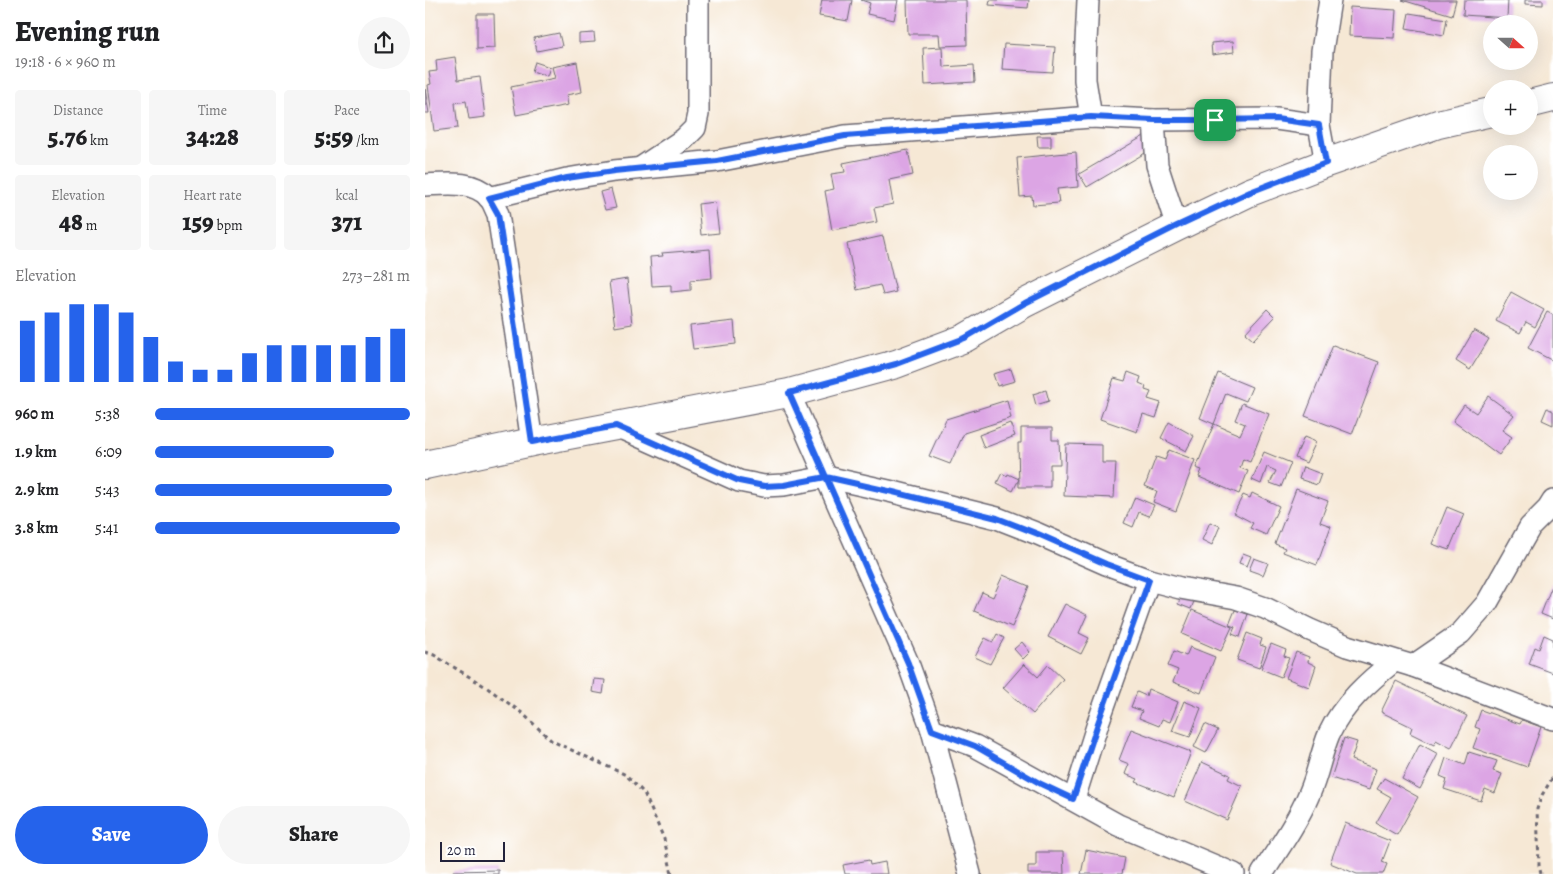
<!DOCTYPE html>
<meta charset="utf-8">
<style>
body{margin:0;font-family:Alegreya,serif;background:#f6f6f6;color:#202124;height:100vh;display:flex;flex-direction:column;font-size:19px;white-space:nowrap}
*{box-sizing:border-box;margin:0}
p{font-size:16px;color:#757577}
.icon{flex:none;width:28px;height:28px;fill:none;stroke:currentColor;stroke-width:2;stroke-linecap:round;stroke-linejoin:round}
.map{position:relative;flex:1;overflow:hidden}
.details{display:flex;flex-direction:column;background:#fff;width:425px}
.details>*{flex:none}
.needle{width:32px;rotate:111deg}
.fabs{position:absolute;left:1058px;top:15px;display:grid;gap:10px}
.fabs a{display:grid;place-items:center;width:55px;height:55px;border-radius:50%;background:#fff;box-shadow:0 5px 20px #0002;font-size:25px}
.scale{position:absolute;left:15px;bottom:12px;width:65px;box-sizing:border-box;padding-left:5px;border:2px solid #22223b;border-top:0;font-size:14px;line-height:18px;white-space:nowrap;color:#22223b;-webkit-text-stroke:4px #fff;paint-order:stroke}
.pin{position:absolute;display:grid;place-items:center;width:42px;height:42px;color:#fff;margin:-21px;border-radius:10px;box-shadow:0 2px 8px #0006}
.round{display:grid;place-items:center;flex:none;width:52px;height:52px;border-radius:26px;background:#f6f6f6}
.overview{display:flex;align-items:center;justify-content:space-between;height:85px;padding:0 15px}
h1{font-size:28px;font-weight:800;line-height:38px}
.metrics{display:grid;grid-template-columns:repeat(3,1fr);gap:8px;height:85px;padding:5px 15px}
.metrics div{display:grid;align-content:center;border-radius:5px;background:#f6f6f6;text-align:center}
.metrics b{font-size:25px;font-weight:800}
.metrics small{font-size:14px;font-weight:400}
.metrics p{font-size:14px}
.chart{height:140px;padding:10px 15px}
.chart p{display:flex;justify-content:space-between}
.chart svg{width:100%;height:90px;margin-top:5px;stroke:#2563eb;stroke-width:6}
.button{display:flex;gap:10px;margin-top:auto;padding:10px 15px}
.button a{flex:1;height:58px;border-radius:30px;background:#2563eb;color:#fff;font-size:20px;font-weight:800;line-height:58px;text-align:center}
.button a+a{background:#f6f6f6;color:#202124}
ul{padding:0 15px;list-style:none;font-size:16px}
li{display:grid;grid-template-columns:80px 60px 1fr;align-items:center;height:38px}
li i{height:12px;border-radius:6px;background:#2563eb}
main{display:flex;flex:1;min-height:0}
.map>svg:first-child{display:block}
.building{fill:#dca5e4}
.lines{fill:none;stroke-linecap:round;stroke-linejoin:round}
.street-casing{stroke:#6c6771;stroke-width:24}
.secondary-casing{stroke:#6c6771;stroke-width:30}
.path{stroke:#6c6771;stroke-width:3;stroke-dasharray:4 4;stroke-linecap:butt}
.street{stroke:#fff;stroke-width:21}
.secondary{stroke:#fff;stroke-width:28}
.route-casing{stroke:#fff;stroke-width:10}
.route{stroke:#2563eb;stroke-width:6}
</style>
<main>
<section class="details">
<div class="overview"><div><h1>Evening run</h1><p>19:18 · 6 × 960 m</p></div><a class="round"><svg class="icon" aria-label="share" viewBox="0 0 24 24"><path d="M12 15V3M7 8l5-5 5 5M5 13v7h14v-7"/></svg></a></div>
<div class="metrics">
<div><p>Distance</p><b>5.76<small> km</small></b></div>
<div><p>Time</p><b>34:28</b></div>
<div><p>Pace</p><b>5:59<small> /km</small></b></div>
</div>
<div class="metrics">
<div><p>Elevation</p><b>48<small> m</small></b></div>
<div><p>Heart rate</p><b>159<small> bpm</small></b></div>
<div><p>kcal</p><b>371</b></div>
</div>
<div class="chart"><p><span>Elevation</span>273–281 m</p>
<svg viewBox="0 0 160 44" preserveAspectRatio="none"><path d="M5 44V14M15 44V10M25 44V6M35 44V6M45 44V10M55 44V22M65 44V34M75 44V38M85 44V38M95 44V30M105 44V26M115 44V26M125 44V26M135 44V26M145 44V22M155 44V18"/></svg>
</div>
<ul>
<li><b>960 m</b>5:38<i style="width:100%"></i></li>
<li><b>1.9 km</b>6:09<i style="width:70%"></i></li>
<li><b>2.9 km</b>5:43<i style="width:93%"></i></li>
<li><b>3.8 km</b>5:41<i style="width:96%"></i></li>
</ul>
<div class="button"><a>Save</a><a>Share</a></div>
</section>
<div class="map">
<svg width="1128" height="874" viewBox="0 0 1128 874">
<rect width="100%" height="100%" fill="#fff"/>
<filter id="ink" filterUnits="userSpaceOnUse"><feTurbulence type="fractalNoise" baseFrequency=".02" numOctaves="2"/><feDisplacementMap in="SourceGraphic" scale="10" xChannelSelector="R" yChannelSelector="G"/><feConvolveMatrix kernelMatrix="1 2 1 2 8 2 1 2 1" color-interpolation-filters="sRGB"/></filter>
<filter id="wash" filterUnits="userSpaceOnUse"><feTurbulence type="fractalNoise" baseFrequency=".0096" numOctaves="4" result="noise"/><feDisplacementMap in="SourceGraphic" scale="20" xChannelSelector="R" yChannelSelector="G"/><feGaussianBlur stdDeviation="1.12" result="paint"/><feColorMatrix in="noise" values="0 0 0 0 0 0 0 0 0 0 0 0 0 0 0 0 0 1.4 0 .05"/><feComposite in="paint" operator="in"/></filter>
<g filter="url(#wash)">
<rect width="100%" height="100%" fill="#f6e8d5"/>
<g id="blocks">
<g class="building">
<polygon points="397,0 427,0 423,21 394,16"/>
<polygon points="436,0 473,0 469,20 442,14 445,3"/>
<polygon points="482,0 541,0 542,45 515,46 514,34 483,34"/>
<polygon points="565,0 604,0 603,8 564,5"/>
<polygon points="977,0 1031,0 1027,15"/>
<polygon points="1039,0 1083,0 1082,18 1038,15"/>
<polygon points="1100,0 1118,0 1118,5 1100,4"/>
<polygon points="925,7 971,10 969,38 924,36"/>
<polygon points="984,13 1022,19 1019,35 981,28"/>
<polygon points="52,14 69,14 70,48 52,49"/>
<polygon points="134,33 137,46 112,51 109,38"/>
<polygon points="169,33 170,42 154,43 154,34"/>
<polygon points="808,41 809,52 787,55 786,43"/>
<polygon points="579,44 630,47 628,72 577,69"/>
<polygon points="517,47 518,67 549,65 550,82 500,85 498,48"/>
<polygon points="30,57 33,80 55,77 60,117 44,119 41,101 30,103 33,128 9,131 3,85 6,84 4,72 12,71 11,60"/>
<polygon points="110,62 125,67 122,76 107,71"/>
<polygon points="152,62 157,92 141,95 143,105 91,115 86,87 130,78 127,67"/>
<polygon points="0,89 4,113 0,113"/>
<polygon points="612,136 626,136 626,147 613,147"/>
<polygon points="719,136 727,149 662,187 654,174"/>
<polygon points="483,150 488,175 464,180 468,204 449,208 452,222 407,230 400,191 409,189 406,174 420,172 418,163"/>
<polygon points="651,152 653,187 632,189 634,203 608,205 607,196 595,197 592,158"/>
<polygon points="186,189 191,208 180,210 175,192"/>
<polygon points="290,202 294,233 276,235 273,204"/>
<polygon points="458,236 471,292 458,295 455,285 432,290 422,244"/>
<polygon points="285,249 287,278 266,280 266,290 246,292 246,285 227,286 225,257 238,256 237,253"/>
<polygon points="202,279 207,324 190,327 184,282"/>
<polygon points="1086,292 1119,310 1110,327 1101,322 1095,333 1071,321"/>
<polygon points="842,309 850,317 828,340 820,333"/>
<polygon points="1122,312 1128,315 1128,361 1103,348"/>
<polygon points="309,321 311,344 268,349 265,326"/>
<polygon points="1049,330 1064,339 1045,370 1031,361"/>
<polygon points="908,345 954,362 927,434 880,416"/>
<polygon points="586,369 590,381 572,386 568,374"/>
<polygon points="703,372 716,377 714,383 721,386 720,390 726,392 723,399 736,403 731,418 718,414 712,432 675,419 689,378 700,381"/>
<polygon points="793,373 827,387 821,401 801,393 789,424 775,418"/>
<polygon points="621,390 624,401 611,405 608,394"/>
<polygon points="1063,396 1089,415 1077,430 1087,437 1074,455 1028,421 1039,405 1051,413"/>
<polygon points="582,400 586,418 539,433 525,464 504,456 521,419"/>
<polygon points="817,403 844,414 825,462 818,459 815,468 823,471 814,494 774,477 777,470 771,468 789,424 815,435 820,424 810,420"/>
<polygon points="1122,408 1128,411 1128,425 1117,420"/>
<polygon points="744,422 769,436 761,451 736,438"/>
<polygon points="585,423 590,436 559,448 554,435"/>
<polygon points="596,428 627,428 627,440 634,440 635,464 625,464 625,487 594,487 593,443 596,443"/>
<polygon points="879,437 891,442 881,463 870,458"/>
<polygon points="641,444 677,445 677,463 691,463 689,498 639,496"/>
<polygon points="744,450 770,460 751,511 728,502 732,491 720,486 731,457 740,460"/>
<polygon points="839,452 866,463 856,487 845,483 851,471 842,467 836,484 827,480"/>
<polygon points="878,467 896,474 892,485 874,479"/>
<polygon points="577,473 582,476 583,474 594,479 588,491 572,483"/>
<polygon points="871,489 903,501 895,522 906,526 892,565 858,552 860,548 850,544"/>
<polygon points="827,493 854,506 841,535 825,528 828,523 809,513 818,495 825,498"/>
<polygon points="710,497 729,505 724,516 714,512 708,527 699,523"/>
<polygon points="1022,507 1039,514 1024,550 1007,544"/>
<polygon points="785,522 795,526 787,545 777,540"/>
<polygon points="818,553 826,556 822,566 814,563"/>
<polygon points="829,558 843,563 838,575 824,570"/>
<polygon points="578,575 604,586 587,627 549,611 557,592 568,597"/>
<polygon points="1128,583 1128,619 1116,614"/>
<polygon points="757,594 770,599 766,609 753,604"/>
<polygon points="640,604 662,615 654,633 664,638 656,654 623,637"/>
<polygon points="767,610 807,627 796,651 757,634"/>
<polygon points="810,610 823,614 815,637 807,634 810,627 804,625"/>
<polygon points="822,633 837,639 835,645 841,647 834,668 812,660"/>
<polygon points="572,634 579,638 565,664 550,657 560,638 568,642"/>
<polygon points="1119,635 1128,639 1128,673 1104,664 1110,647 1114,649"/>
<polygon points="597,642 605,652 598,659 589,649"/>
<polygon points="846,644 861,650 859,656 864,658 856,677 836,669"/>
<polygon points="765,647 790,657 776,693 748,682 753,670 743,666 749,651 761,656"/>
<polygon points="871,652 884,657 883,662 891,666 884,687 861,678"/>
<polygon points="599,664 613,677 623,665 638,679 608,714 578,688"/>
<polygon points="169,679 180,680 178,694 167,692"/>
<polygon points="971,681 1042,716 1026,748 1011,740 1009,745 985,733 987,727 956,712"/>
<polygon points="723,689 753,702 745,722 737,719 734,726 714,718 717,711 706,707 712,692 721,696"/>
<polygon points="759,701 776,708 765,737 747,731"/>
<polygon points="1056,710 1095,724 1097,720 1116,727 1102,767 1048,748 1055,729 1050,727"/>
<polygon points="780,724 793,730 781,753 769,747"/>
<polygon points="706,729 766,752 749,797 711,782 713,779 700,774 704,764 694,760"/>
<polygon points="919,738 932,742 926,760 951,769 944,790 906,778"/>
<polygon points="995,744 1013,754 995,789 977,779"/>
<polygon points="1044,752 1072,761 1068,771 1077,774 1070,793 1060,789 1056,801 1019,789 1022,779 1015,776 1021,758 1040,765"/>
<polygon points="777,762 805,775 803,779 817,786 802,820 760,801"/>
<polygon points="959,778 993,797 972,835 951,823 966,797 952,789"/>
<polygon points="920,823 965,841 957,862 962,864 958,874 932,874 905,863"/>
<polygon points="661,850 700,858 697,874 656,874"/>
<polygon points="611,852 638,852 639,874 603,874 603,866 611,866"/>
<polygon points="444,860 445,865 460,862 462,874 420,874 418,865"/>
<polygon points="73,870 73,874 28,874 28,871"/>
</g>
</g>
</g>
<g filter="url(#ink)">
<use href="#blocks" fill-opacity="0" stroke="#6c6771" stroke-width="1"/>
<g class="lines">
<g class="street-casing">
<g id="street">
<polyline points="663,0 660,63 660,80 666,117"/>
<polyline points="729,120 732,165 752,227"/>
<polyline points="901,163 894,125 897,51 905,0"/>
<polyline points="217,167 259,139 270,128 273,114 273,0"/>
<path d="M0,185C22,184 47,180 64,197C68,201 70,209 73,214L107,442"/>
<polyline points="64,198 142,179 189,171 292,161 420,136 666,117 729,120 851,119 894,125"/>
<polyline points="364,393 483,663 507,730 545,874"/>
<polyline points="191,426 314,481 339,486 359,485 401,477 468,492 572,518 613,534 681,564 724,580 755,588 811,598 840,608 885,630 922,646 988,666 1128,719"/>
<polyline points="988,666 1036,633 1062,603 1105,527 1123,509 1128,501"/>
<polyline points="507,730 550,746 693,825 809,874"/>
<polyline points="649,799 673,723 724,580"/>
<path d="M837,874C854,848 873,821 885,792C893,774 896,753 904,734C918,704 944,681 969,661"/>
</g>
</g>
<g class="secondary-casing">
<g id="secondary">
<polyline points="1104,104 1128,98"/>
<polyline points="0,465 107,442 364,393 471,364 540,338 600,303 752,227 825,192 901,163 1013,124 1066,112"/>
</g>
</g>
<g class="path">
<polyline points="0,652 9,655 61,687 97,713 127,741 201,775 219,793 239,839 247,874"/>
<polyline points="1116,874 1114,865 1112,809 1117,795 1128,777"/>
</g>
<use href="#street" class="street"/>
<use href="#secondary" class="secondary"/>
</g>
</g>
<g class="lines" filter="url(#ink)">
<g class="route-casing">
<polyline id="route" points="790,120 729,120 666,117 420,136 292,161 189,171 142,178 64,198 73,214 107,442 191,426 314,481 339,486 359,485 401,477 468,492 572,518 613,534 681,564 724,580 673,723 648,799 616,784 550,746 507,730 483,663 364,393 471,364 540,338 600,303 752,226 825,192 901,163 894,125 851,119 790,120"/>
</g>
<use href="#route" class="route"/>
</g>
</svg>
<div class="fabs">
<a><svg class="needle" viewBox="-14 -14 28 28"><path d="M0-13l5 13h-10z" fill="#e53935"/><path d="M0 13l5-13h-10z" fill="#757577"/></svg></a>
<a>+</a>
<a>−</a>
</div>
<div class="scale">20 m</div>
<div class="pin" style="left:790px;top:120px;background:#1e9e55"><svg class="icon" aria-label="arrive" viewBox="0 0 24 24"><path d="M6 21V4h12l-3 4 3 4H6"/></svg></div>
</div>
</main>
